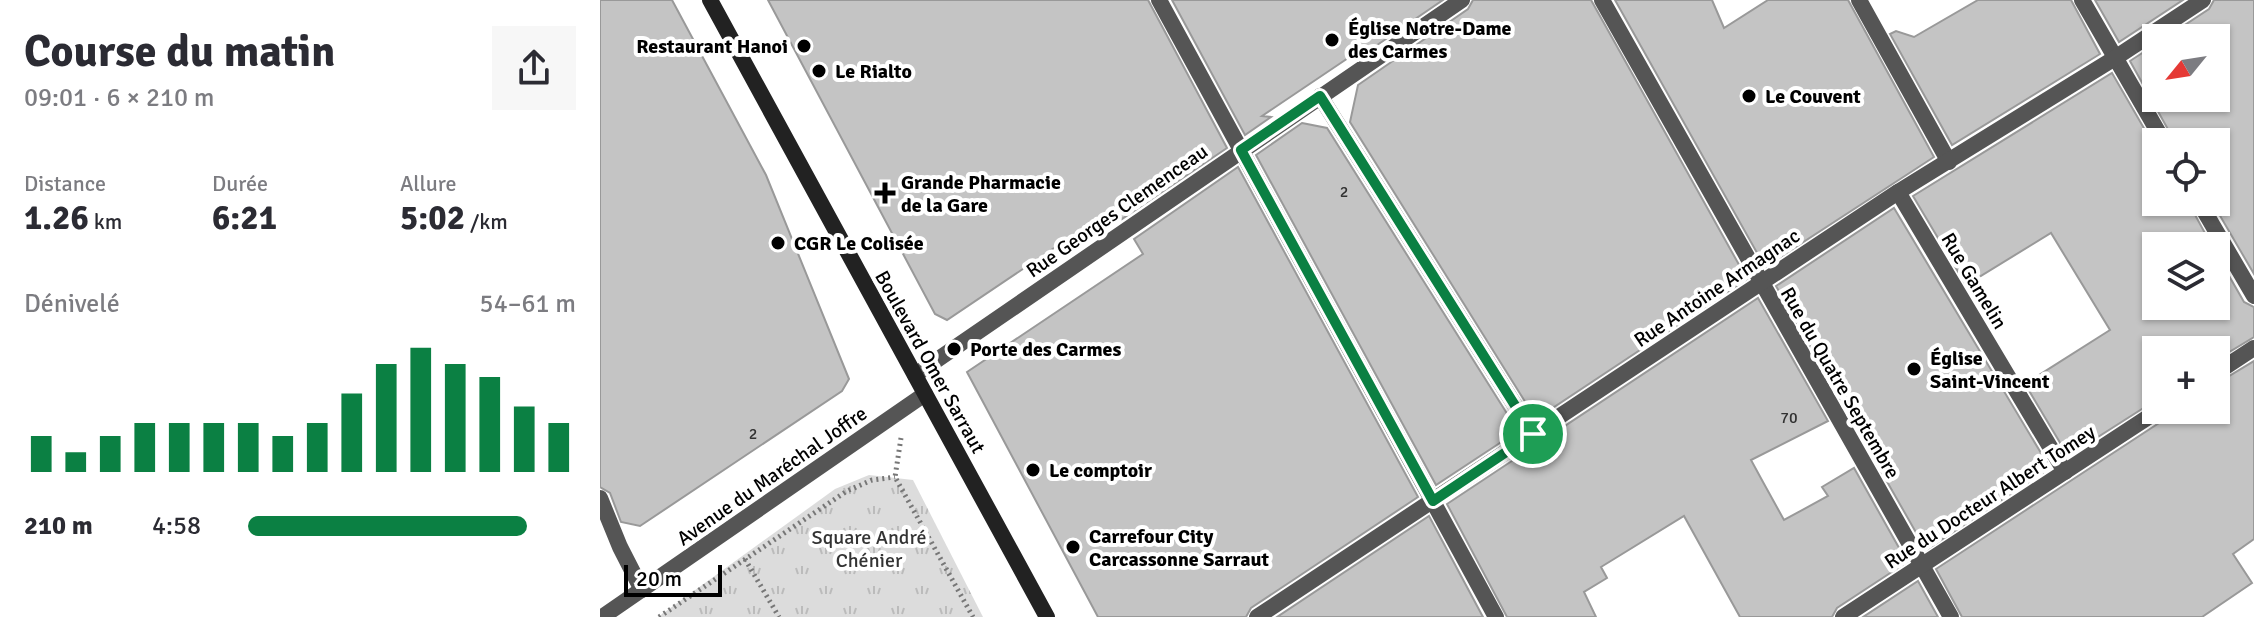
<!DOCTYPE html>
<html lang="fr">
<meta charset="utf-8">
<style>
body{margin:0;font-family:Signika,sans-serif;background:#f7f7f7;color:#2b2b33;height:100vh;display:flex;flex-direction:column;font-size:30px;white-space:nowrap}
*{box-sizing:border-box;margin:0}
p{font-size:26px;color:#7c7c81}
.icon{flex:none;width:44px;height:44px;fill:none;stroke:currentColor;stroke-width:2;stroke-linecap:round;stroke-linejoin:round}
.map{position:relative;flex:1;overflow:hidden}
.panel{display:flex;flex-direction:column;background:#fff;width:600px}
.panel>*{flex:none}
.needle{width:52px;rotate:240deg}
.buttons{position:absolute;left:1542px;top:24px;display:grid;gap:16px}
.buttons a{display:grid;place-items:center;width:88px;height:88px;border-radius:0px;background:#fff;box-shadow:0 2px 6px #0004;font-size:40px}
.scale{position:absolute;left:24px;bottom:20px;width:98px;box-sizing:border-box;padding-left:8px;border:4px solid #000;border-top:0;font-size:22px;line-height:28px;white-space:nowrap;color:#000;-webkit-text-stroke:6px #fff;paint-order:stroke}
.pin{position:absolute;display:grid;place-items:center;width:68px;height:68px;color:#fff;margin:-34px;border:4px solid #fff;border-radius:50%;box-shadow:0 2px 8px #0007}
.round{display:grid;place-items:center;flex:none;width:84px;height:84px;border-radius:0px;background:#f7f7f7}
.head{display:flex;align-items:center;justify-content:space-between;height:136px;padding:0 24px}
h1{font-size:44px;font-weight:700;line-height:60px}
.metrics{display:grid;grid-template-columns:repeat(3,1fr);gap:12px;height:136px;padding:8px 24px}
.metrics div{display:grid;align-content:center}
.metrics b{font-size:34px;font-weight:700}
.metrics small{font-size:22px;font-weight:400}
.metrics p{font-size:22px}
.chart{height:224px;padding:16px 24px}
.chart p{display:flex;justify-content:space-between}
.chart svg{width:100%;height:144px;margin-top:8px;stroke:#0b8043;stroke-width:6}
ul{padding:0 24px;list-style:none;font-size:26px}
li{display:grid;grid-template-columns:128px 96px 1fr;align-items:center;height:60px}
li i{height:20px;border-radius:10px;background:#0b8043}
main{display:flex;flex:1;min-height:0}
.map>svg:first-child{display:block}
.grass{fill:url(#grass-tufts)}
.building{fill:#c4c4c4;stroke:#999;stroke-width:2}
.lines{fill:none;stroke-linecap:round;stroke-linejoin:round}
.path{stroke:#777;stroke-width:5;stroke-dasharray:2 4;stroke-linecap:butt}
.street{stroke:#555;stroke-width:16}
.secondary{stroke:#222;stroke-width:16}
.route-casing{stroke:#fff;stroke-width:16}
.route{stroke:#0b8043;stroke-width:10}
.poi-dot{fill:#000;stroke:#fff;stroke-width:3}
.labels{text-anchor:middle;dominant-baseline:central;stroke-width:8;stroke-linejoin:round;paint-order:stroke}
.number-label{font-size:16px;fill:#313131}
.poi-label{font-size:20px;font-weight:bold;fill:#000;stroke:#fff;text-anchor:start}
.street-label{font-size:20px;fill:#000;stroke:#fff}
.park-label{font-size:20px;fill:#333;stroke:#fff}
</style>
<main>
<section class="panel">
<div class="head"><div><h1>Course du matin</h1><p>09:01 · 6 × 210 m</p></div><a class="round"><svg class="icon" aria-label="share" viewBox="0 0 24 24"><path d="M12 15V3M7 8l5-5 5 5M5 13v7h14v-7"/></svg></a></div>
<div class="metrics">
<div><p>Distance</p><b>1.26<small> km</small></b></div>
<div><p>Durée</p><b>6:21</b></div>
<div><p>Allure</p><b>5:02<small> /km</small></b></div>
</div>
<div class="chart"><p><span>Dénivelé</span>54–61 m</p>
<svg viewBox="0 0 160 44" preserveAspectRatio="none"><path d="M5 44V33M15 44V38M25 44V33M35 44V29M45 44V29M55 44V29M65 44V29M75 44V33M85 44V29M95 44V20M105 44V11M115 44V6M125 44V11M135 44V15M145 44V24M155 44V29"/></svg>
</div>
<ul>
<li><b>210 m</b>4:58<i style="width:85%"></i></li>
</ul>
</section>
<div class="map">
<svg width="1654" height="617" viewBox="0 0 1654 617">
<defs>
<pattern id="grass-tufts" width="24" height="20" patternUnits="userSpaceOnUse" patternTransform="scale(2)"><rect width="24" height="20" fill="#dcdcdc"/><path d="M3 7l-1-3M5 7V3M7 7l1-3M15 17l-1-3M17 17v-4M19 17l1-3" fill="none" stroke="#bbb"/></pattern>
</defs>
<rect width="100%" height="100%" fill="#fff"/>
<polygon class="grass" points="269,475 313,480 383,617 58,617 235,489"/>
<g class="building">
<polygon points="0,0 72,0 166,175 249,379 242,391 40,526 21,522 10,493 0,487"/>
<polygon points="168,0 548,0 627,148 522,219 515,207 347,320 335,314"/>
<polygon points="572,0 843,0 764,54 766,46 662,116 671,117 645,135"/>
<polygon points="873,0 991,0 1147,279 936,419 750,122 758,85 868,9"/>
<polygon points="1015,0 1112,0 1124,28 1168,0 1248,0 1334,157 1165,267"/>
<polygon points="1378,0 1471,0 1500,54 1352,145 1290,34 1296,31 1314,37"/>
<polygon points="1495,0 1583,0 1519,42"/>
<polygon points="1614,0 1654,0 1654,274 1612,202 1616,202 1616,142 1575,142 1530,61 1556,44 1556,98 1616,98 1616,38 1565,38 1609,9"/>
<polygon points="1512,73 1556,149 1556,202 1588,202 1612,246 1556,246 1556,306 1616,306 1616,253 1644,302 1654,307 1654,337 1616,360 1616,350 1556,350 1556,400 1468,456 1425,384 1510,330 1451,233 1366,285 1313,196"/>
<polygon points="702,123 727,128 918,431 836,485 656,155"/>
<polygon points="638,167 818,497 651,608 646,617 498,617 367,372 543,254 534,239"/>
<polygon points="1294,208 1450,468 1326,550 1273,457 1280,453 1253,409 1248,412 1176,286"/>
<polygon points="1158,298 1228,421 1151,460 1163,482 1184,520 1228,496 1222,487 1254,468 1307,562 1237,608 1232,617 1140,617 1084,516 1001,567 1007,578 984,592 996,617 907,617 847,504"/>
<polygon points="1654,361 1654,539 1633,554 1652,583 1602,617 1362,617 1336,569 1565,419 1570,410 1616,410 1616,384"/>
<polygon points="829,516 883,617 677,617"/>
<polygon points="1318,581 1338,617 1263,617"/>
</g>
<g class="lines">
<g class="path">
<polyline points="301,438 295,477 373,617"/>
<polyline points="145,559 179,617"/>
<polyline points="59,617 247,491 272,480 295,477"/>
</g>
<g class="street">
<polyline points="559,0 896,617"/>
<polyline points="1002,0 1351,617"/>
<polyline points="1259,0 1349,162"/>
<polyline points="1482,0 1564,142"/>
<polyline points="720,96 933,434"/>
<polyline points="1298,192 1465,472"/>
<polyline points="1599,202 1654,296"/>
<polyline points="1616,373 1654,348"/>
<polyline points="315,375 862,0"/>
<polyline points="0,498 20,547 42,590"/>
<polyline points="2,617 325,394"/>
<polyline points="657,617 1298,192 1515,58 1603,0"/>
<polyline points="1243,617 1559,410"/>
</g>
<polyline class="secondary" points="110,0 447,617"/>
</g>
<g class="lines">
<g class="route-casing">
<polygon id="route" points="720,96 933,434 833,501 641,150"/>
</g>
<use href="#route" class="route"/>
</g>
<g class="poi-dot">
<circle cx="732" cy="40" r="8"/>
<circle cx="204" cy="46" r="8"/>
<circle cx="219" cy="71" r="8"/>
<circle cx="1149" cy="96" r="8"/>
<path d="M281 181h8v8h8v8h-8v8h-8v-8h-8v-8h8z"/>
<circle cx="178" cy="243" r="8"/>
<circle cx="354" cy="349" r="8"/>
<circle cx="1314" cy="369" r="8"/>
<circle cx="433" cy="470" r="8"/>
<circle cx="473" cy="547" r="8"/>
</g>
<g class="labels">
<g class="number-label">
<text x="744" y="192">2</text>
<text x="1189" y="418">70</text>
<text x="153" y="434">2</text>
</g>
<g class="poi-label">
<text x="748" y="28">Église Notre-Dame<tspan x="748" dy="23">des Carmes</tspan></text>
<text x="188" y="46" text-anchor="end">Restaurant Hanoi</text>
<text x="235" y="71">Le Rialto</text>
<text x="1165" y="96">Le Couvent</text>
<text x="301" y="182">Grande Pharmacie<tspan x="301" dy="23">de la Gare</tspan></text>
<text x="194" y="243">CGR Le Colisée</text>
<text x="370" y="349">Porte des Carmes</text>
<text x="1330" y="358">Église<tspan x="1330" dy="23">Saint-Vincent</tspan></text>
<text x="449" y="470">Le comptoir</text>
<text x="489" y="536">Carrefour City<tspan x="489" dy="23">Carcassonne Sarraut</tspan></text>
</g>
<g class="street-label">
<text transform="translate(517 211) rotate(-35)">Rue Georges Clemenceau</text>
<text transform="translate(1374 281) rotate(59)">Rue Gamelin</text>
<text transform="translate(1117 288) rotate(-34)">Rue Antoine Armagnac</text>
<text transform="translate(330 362) rotate(61)">Boulevard Omer Sarraut</text>
<text transform="translate(1240 383) rotate(60)">Rue du Quatre Septembre</text>
<text transform="translate(172 476) rotate(-35)">Avenue du Maréchal Joffre</text>
<text transform="translate(1390 497) rotate(-33)">Rue du Docteur Albert Tomey</text>
</g>
<g class="park-label">
<text x="269" y="537">Square André<tspan x="269" dy="23">Chénier</tspan></text>
</g>
</g>
</svg>
<div class="buttons">
<a><svg class="needle" viewBox="-14 -14 28 28"><path d="M0-13l5 13h-10z" fill="#e53935"/><path d="M0 13l5-13h-10z" fill="#7c7c81"/></svg></a>
<a><svg class="icon" aria-label="locate" viewBox="0 0 24 24"><circle cx="12" cy="12" r="6"/><path d="M12 2v4M12 18v4M2 12h4M18 12h4"/></svg></a>
<a><svg class="icon" aria-label="layers" viewBox="0 0 24 24"><path d="M12 4l9 5-9 5-9-5zM3 14l9 5 9-5"/></svg></a>
<a>+</a>
</div>
<div class="scale">20 m</div>
<div class="pin" style="left:933px;top:434px;background:#1e9e55"><svg class="icon" aria-label="arrive" viewBox="0 0 24 24"><path d="M6 21V4h12l-3 4 3 4H6"/></svg></div>
</div>
</main>
